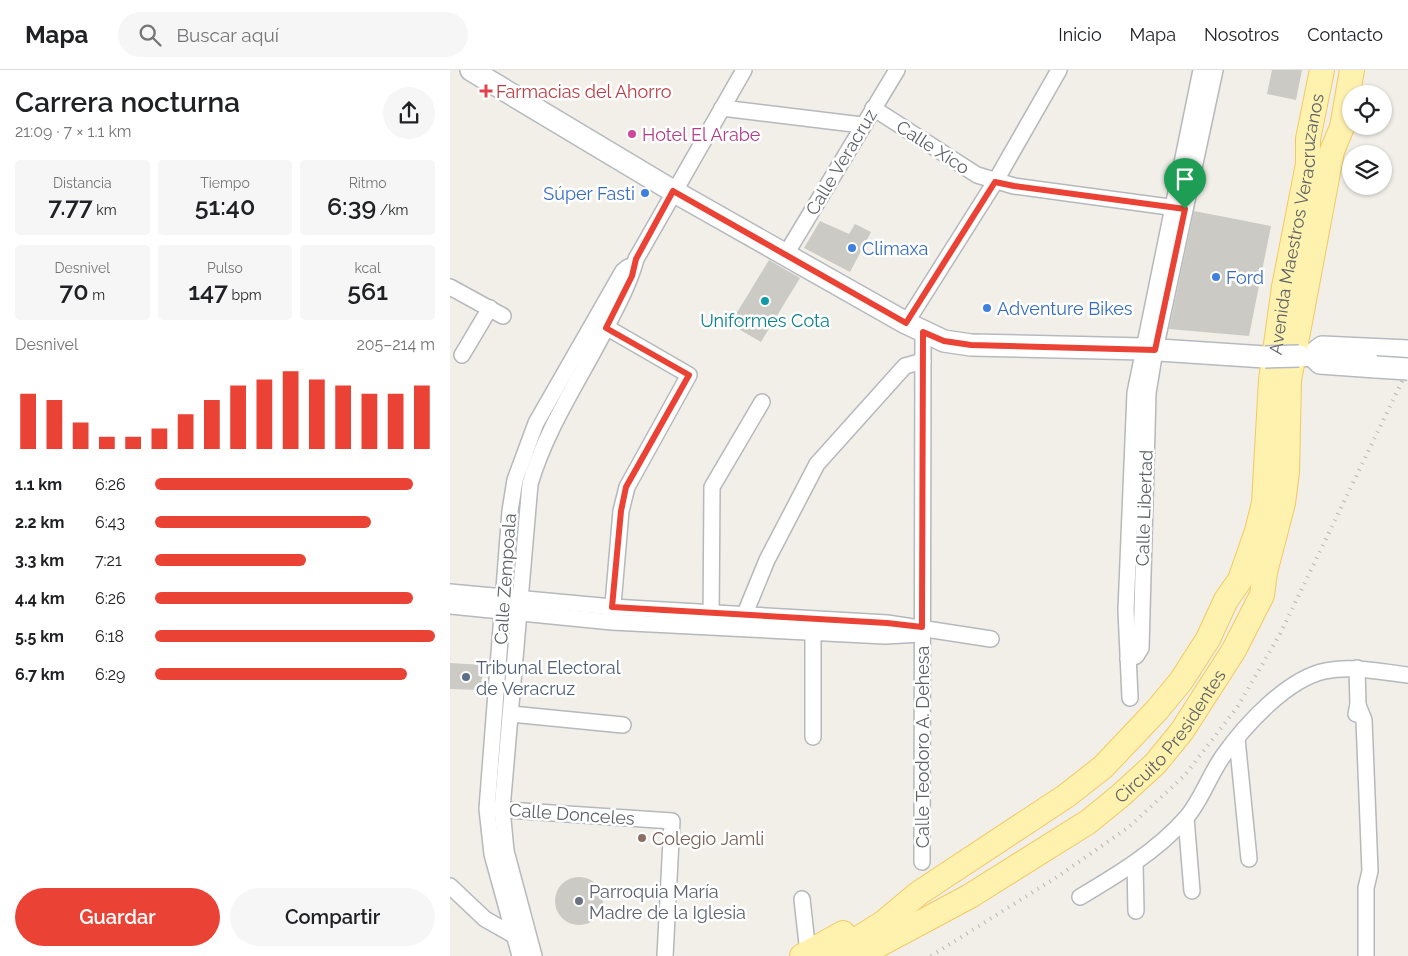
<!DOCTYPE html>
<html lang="es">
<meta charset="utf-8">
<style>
body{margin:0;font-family:Raleway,sans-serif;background:#f6f6f6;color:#202124;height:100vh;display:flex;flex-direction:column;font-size:19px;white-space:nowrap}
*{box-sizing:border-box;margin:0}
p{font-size:16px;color:#757577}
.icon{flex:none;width:28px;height:28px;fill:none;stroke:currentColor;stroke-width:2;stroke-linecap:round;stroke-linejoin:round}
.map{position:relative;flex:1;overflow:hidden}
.drawer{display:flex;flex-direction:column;background:#fff;width:450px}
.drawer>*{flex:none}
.tools{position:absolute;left:892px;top:15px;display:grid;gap:10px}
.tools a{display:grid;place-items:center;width:50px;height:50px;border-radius:50%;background:#fff;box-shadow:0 1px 4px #0004;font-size:25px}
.pin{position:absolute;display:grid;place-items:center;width:42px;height:42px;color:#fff;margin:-51px -21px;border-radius:50% 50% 50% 0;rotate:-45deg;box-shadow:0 0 5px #0007}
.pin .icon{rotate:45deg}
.round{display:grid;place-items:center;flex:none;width:52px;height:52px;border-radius:26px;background:#f6f6f6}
.headline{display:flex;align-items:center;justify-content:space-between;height:85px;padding:0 15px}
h1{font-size:28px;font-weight:600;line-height:38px}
.figures{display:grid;grid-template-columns:repeat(3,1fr);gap:8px;height:85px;padding:5px 15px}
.figures div{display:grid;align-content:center;border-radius:5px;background:#f6f6f6;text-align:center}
.figures b{font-size:25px;font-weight:600}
.figures small{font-size:14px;font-weight:400}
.figures p{font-size:14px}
.chart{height:140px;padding:10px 15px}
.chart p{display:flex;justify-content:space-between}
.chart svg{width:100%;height:90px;margin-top:5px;stroke:#ea4335;stroke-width:6}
.primary-button{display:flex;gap:10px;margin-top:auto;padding:10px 15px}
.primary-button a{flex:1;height:58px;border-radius:30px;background:#ea4335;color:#fff;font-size:20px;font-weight:600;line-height:58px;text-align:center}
.primary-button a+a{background:#f6f6f6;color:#202124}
ul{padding:0 15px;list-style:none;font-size:16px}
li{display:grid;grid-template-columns:80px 60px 1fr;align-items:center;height:38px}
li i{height:12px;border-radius:6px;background:#ea4335}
header{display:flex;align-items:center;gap:30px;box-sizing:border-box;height:70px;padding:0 25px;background:#fff;border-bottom:1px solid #e0e0e0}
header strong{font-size:24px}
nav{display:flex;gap:28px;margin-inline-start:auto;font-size:18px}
.search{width:350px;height:45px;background:#f6f6f6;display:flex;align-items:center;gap:12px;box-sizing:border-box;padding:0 18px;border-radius:28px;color:#757577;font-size:19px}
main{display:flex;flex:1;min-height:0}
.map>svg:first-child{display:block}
.building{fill:#cccac5}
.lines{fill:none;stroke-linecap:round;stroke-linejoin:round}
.street-casing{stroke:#b5b8bc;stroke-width:18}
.secondary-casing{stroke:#b6babf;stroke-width:24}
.primary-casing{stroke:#f2c960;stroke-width:26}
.street{stroke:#fff;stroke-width:15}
.secondary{stroke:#fff;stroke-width:21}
.primary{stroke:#fff2af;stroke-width:24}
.rail{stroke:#b6b7b8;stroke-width:4;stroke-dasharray:1 6;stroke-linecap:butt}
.secondary-bridge-casing{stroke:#b6babf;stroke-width:24;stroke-linecap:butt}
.secondary-bridge{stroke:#fff;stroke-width:21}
.route-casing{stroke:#fff;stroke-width:10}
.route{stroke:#ea4335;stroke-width:6}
.health-dot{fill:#e0444e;stroke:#fff;stroke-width:2}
.hotel-dot{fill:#d1479c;stroke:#fff;stroke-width:2}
.shop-dot{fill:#3f7fe0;stroke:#fff;stroke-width:2}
.culture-dot{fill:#0f9aa8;stroke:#fff;stroke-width:2}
.service-dot{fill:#5c6f8a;stroke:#fff;stroke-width:2}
.education-dot{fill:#8d6e63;stroke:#fff;stroke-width:2}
.worship-dot{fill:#6b7280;stroke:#fff;stroke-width:2}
.labels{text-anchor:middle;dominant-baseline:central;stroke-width:5;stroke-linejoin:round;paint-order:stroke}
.health-label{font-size:18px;fill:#be3a42;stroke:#fff;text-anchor:start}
.hotel-label{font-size:18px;fill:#b23c85;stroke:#fff;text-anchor:start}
.street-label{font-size:18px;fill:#5f6368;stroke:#fff}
.shop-label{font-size:18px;fill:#366cbe;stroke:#fff;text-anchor:start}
.culture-label{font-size:18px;fill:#0d838f;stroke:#fff}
.service-label{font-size:18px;fill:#4e5e75;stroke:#fff;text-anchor:start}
.education-label{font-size:18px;fill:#785e54;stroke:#fff;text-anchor:start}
.worship-label{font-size:18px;fill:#5b616d;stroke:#fff;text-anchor:start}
</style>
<header>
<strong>Mapa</strong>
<div class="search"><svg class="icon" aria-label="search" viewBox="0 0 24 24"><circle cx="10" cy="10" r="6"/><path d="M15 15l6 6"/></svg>Buscar aquí</div>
<nav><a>Inicio</a><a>Mapa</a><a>Nosotros</a><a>Contacto</a></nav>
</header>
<main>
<section class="drawer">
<div class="headline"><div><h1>Carrera nocturna</h1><p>21:09 · 7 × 1.1 km</p></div><a class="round"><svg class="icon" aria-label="share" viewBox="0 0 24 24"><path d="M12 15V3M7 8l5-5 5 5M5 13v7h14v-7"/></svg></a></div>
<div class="figures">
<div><p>Distancia</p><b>7.77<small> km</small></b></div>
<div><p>Tiempo</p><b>51:40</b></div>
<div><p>Ritmo</p><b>6:39<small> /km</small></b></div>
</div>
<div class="figures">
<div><p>Desnivel</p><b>70<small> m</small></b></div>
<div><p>Pulso</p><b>147<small> bpm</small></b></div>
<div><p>kcal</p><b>561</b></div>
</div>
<div class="chart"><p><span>Desnivel</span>205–214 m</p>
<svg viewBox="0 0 160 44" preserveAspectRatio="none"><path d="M5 44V17M15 44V20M25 44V31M35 44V38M45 44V38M55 44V34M65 44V27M75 44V20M85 44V13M95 44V10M105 44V6M115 44V10M125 44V13M135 44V17M145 44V17M155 44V13"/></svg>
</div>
<ul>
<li><b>1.1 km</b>6:26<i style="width:92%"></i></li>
<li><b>2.2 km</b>6:43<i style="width:77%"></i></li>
<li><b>3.3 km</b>7:21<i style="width:54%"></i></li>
<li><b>4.4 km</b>6:26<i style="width:92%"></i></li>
<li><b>5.5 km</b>6:18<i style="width:100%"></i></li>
<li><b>6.7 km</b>6:29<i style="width:90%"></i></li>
</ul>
<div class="primary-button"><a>Guardar</a><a>Compartir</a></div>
</section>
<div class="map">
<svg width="958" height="886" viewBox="0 0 958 886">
<rect width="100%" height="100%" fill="#f1efe8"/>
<g class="building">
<polygon points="822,0 852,0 846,30 817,24"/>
<polygon points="744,141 821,156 799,266 719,259"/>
<polygon points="370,151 399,164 405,154 421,162 400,202 354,178"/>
<polygon points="319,190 350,208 311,272 280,254"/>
<polygon points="0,593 34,595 30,620 0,619"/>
<circle cx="129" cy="831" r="24"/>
</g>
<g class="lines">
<g class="street-casing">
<g id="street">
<polyline points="272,38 412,55"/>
<polyline points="423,38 527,105 564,116 734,139"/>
<polyline points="336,184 447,0"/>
<polyline points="0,217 53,246"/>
<polyline points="149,253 239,305 177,417 171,441 162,546"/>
<polyline points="456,253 545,112 609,0"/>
<polyline points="12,285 40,238"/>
<polyline points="0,522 162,537 437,553 541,569"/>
<polyline points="0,536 162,552 435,566 471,564"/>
<polyline points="294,546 317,490 367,394 455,296 473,291"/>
<polyline points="261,553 262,417 312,332"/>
<polyline points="678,589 686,586 691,578 698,323 705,280 765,0"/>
<polyline points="680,628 676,540 685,323 751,0"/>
<polyline points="908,635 914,650 920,801 916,818 916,886"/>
<polyline points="61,644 173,655"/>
<polyline points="906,644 908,635 907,598"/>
<polyline points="363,667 363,561"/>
<polyline points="787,669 799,789"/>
<polyline points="43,739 222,751 215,886"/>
<polyline points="736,748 742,821"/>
<polyline points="472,792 473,262"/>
<polyline points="685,794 686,841"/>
<polyline points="0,816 35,849 65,866 70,865"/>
<path d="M630,827C667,805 707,781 736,748C751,731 759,706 773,686C795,655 837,609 875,601C902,595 931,602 958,605"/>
<polyline points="352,829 358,883"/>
<polyline points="70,886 42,784 37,739 60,441 65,410 86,353 173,201 178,197"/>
<path d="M84,886L56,781L52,739L80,414C98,353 135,302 162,246C172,227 181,209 186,189L294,0"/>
</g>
</g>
<g class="secondary-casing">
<g id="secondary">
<polyline points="21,0 223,121 456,253 494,271 521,275 694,279 815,287"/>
<polyline points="862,285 870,293 926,297"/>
<polyline points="849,286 862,285 872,277 958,281"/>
</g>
</g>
<g class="primary-casing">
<g id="primary">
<polyline points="352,886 393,863"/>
<path id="s1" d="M380,886L433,853L469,823L616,726L653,697L707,640L731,611L758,569L776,530L790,510L807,461L814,433L821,310L834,217L858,94V69L872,0"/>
<path id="s2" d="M408,886L520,826L638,752L670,726L705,694L732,661L784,580L812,525L815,502L833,433L837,402L839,310L882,81L892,57L902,0"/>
</g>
</g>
<use href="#street" class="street"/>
<use href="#secondary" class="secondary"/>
<use href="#primary" class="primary"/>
<polyline class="rail" points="481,886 607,807 679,757 735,705 788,636 830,564 958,299"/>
<g class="secondary-bridge-casing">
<g id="secondary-bridge">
<polyline points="815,287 849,286"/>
<polyline points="926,297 958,299"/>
</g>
</g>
<use href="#secondary-bridge" class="secondary-bridge"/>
</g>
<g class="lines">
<g class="route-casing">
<polygon id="route" points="545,112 564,116 735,139 705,280 521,275 494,271 473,262 472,557 437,553 162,537 171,441 176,417 239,305 156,258 182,206 186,189 223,121 456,253"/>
</g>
<use href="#route" class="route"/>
</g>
<path class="health-dot" d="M33.5 13.5h5v5h5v5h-5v5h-5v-5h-5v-5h5z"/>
<circle class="hotel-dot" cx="182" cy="64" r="5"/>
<g class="shop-dot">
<circle cx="195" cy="123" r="5"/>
<circle cx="402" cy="178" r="5"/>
<circle cx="766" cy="207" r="5"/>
<circle cx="537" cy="238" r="5"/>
</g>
<circle class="culture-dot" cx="315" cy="231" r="5"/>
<circle class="service-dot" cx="16" cy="607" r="5"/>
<circle class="education-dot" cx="192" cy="768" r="5"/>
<circle class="worship-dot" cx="129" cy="831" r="5"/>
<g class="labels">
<g class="health-label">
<text x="46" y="21">Farmacias del Ahorro</text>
</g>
<g class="hotel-label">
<text x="192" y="64">Hotel El Arabe</text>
</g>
<g class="street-label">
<text transform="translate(483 77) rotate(33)">Calle Xico</text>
<text transform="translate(391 92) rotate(-59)">Calle Veracruz</text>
<text stroke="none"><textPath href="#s1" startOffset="928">Avenida Maestros Veracruzanos</textPath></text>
<text transform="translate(694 438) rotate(-88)">Calle Libertad</text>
<text transform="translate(55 509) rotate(-86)">Calle Zempoala</text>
<text stroke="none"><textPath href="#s2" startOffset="386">Circuito Presidentes</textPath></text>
<text transform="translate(472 677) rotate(-90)">Calle Teodoro A. Dehesa</text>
<text transform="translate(122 744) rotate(4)">Calle Donceles</text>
</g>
<g class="shop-label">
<text x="185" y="123" text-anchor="end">Súper Fasti</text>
<text x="412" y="178">Climaxa</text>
<text x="776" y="207">Ford</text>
<text x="547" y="238">Adventure Bikes</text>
</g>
<g class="culture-label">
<text x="315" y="250">Uniformes Cota</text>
</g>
<g class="service-label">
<text x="26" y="597">Tribunal Electoral<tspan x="26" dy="21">de Veracruz</tspan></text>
</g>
<g class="education-label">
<text x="202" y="768">Colegio Jamli</text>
</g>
<g class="worship-label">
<text x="139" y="821">Parroquia María<tspan x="139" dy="21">Madre de la Iglesia</tspan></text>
</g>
</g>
</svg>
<div class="tools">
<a><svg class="icon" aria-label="locate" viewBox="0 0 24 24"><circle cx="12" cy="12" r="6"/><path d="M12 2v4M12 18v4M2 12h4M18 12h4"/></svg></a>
<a><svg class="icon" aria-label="layers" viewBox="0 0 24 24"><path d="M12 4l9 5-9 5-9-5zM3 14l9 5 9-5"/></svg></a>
</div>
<div class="pin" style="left:735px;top:139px;background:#1e9e55"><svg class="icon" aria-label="arrive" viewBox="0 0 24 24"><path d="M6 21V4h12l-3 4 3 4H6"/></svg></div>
</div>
</main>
